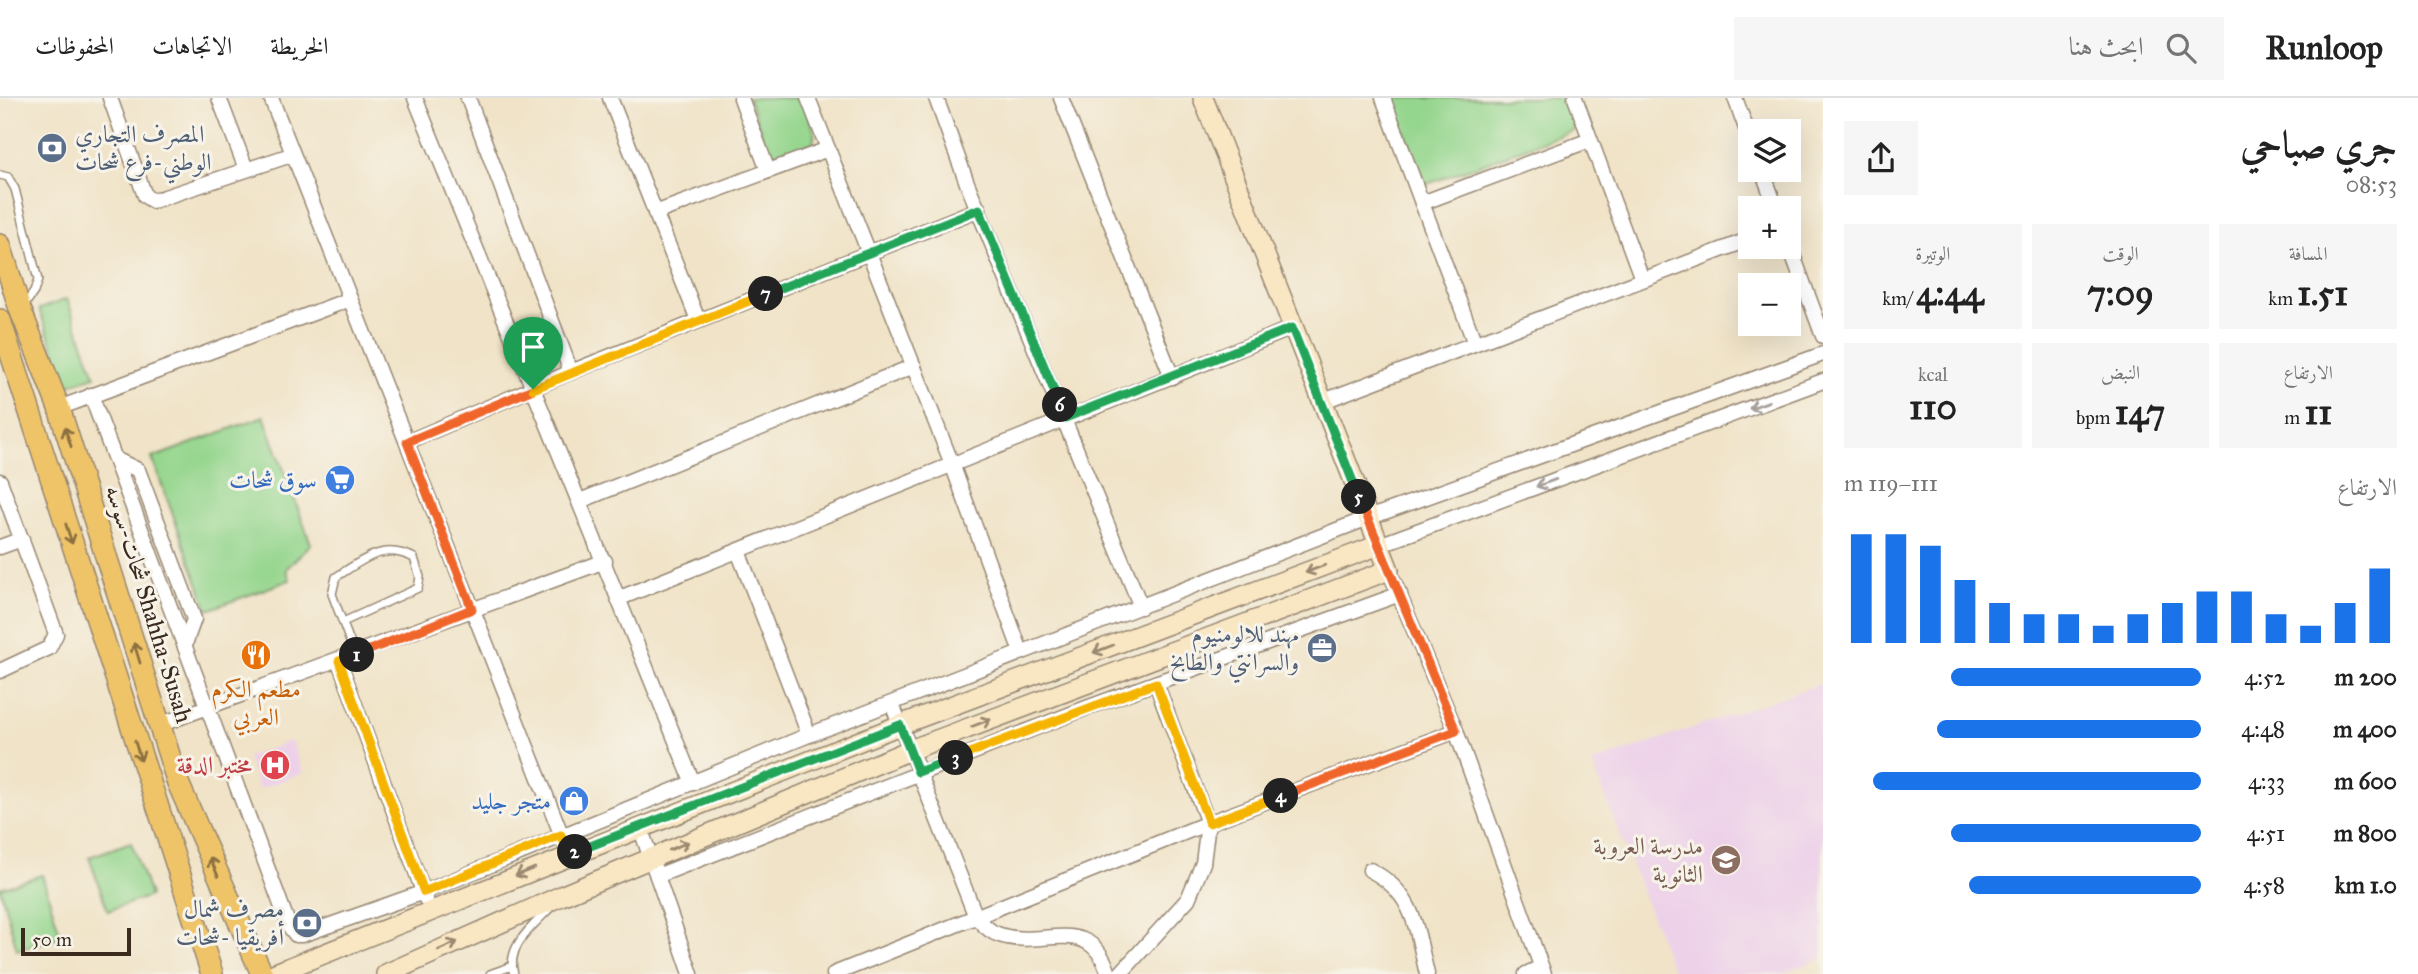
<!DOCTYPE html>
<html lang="ar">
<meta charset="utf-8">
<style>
body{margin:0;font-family:"IM FELL Great Primer",Amiri,serif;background:#f6f6f6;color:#222;direction:rtl;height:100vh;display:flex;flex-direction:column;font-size:26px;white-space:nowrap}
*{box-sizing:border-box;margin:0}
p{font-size:23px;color:#767676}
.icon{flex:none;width:38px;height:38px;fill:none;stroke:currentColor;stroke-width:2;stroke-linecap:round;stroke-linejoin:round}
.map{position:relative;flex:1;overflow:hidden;direction:ltr}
.details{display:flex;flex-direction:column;background:#fff;width:595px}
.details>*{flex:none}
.fabs{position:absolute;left:1738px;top:21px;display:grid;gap:14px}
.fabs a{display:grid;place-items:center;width:63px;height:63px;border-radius:0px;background:#fff;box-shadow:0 7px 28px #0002;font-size:35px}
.scale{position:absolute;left:21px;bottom:18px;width:110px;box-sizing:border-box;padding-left:7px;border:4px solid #3b2a1e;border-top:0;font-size:19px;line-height:24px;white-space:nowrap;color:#3b2a1e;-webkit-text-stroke:5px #f7f3e8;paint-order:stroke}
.pin{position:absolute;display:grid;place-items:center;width:60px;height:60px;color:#fff;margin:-72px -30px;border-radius:50% 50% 50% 0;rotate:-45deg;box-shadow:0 0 7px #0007}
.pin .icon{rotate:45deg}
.km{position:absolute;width:35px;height:35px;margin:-18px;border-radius:50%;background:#222;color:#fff;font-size:19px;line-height:35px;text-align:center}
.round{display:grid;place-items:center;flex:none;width:74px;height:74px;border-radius:0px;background:#f6f6f6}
.overview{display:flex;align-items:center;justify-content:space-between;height:119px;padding:0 21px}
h1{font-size:38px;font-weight:800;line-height:52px}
.figures{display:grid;grid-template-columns:repeat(3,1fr);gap:10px;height:119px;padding:7px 21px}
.figures div{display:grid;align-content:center;border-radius:0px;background:#f6f6f6;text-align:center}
.figures b{font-size:35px;font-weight:800}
.figures small{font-size:19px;font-weight:400}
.figures p{font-size:19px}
.chart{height:196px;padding:14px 21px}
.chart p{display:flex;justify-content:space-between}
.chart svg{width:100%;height:126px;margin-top:7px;stroke:#1a73e8;stroke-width:6}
ul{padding:0 21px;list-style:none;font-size:23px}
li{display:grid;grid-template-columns:112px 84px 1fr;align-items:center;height:52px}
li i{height:18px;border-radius:9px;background:#1a73e8}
header{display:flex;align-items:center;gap:42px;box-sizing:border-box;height:98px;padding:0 35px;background:#fff;border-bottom:2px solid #e0e0e0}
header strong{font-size:33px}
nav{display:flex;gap:38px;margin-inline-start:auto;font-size:24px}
.search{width:490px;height:63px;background:#f6f6f6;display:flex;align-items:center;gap:18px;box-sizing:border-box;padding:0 24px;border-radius:0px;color:#767676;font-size:26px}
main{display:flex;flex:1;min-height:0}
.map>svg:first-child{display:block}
.built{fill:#edd1e9}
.green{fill:#95d68e;stroke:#688056;stroke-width:2}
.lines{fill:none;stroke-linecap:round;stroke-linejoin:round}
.lane-casing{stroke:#968672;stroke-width:10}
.street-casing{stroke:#968672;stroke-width:17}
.secondary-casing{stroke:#968672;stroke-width:22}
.primary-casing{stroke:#968672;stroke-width:24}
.lane{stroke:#fff;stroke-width:7}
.street{stroke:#fff;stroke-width:14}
.secondary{stroke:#f9e7c3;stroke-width:19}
.primary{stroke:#efc469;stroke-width:21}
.oneway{stroke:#a79f9a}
.oneway2{stroke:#8c6f40}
.oneway3{stroke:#9a8870}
.split-1-casing{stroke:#fff;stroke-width:14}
.split-2-casing{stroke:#fff;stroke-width:14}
.split-3-casing{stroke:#fff;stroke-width:14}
.split-4-casing{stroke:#fff;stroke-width:14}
.split-5-casing{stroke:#fff;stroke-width:14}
.split-6-casing{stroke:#fff;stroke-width:14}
.split-7-casing{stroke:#fff;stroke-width:14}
.split-8-casing{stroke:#fff;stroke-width:14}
.split-1{stroke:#f0652b;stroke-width:9}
.split-2{stroke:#f5b400;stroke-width:9}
.split-3{stroke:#22a559;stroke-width:9}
.split-4{stroke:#f5b400;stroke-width:9}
.split-5{stroke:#f0652b;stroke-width:9}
.split-6{stroke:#22a559;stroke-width:9}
.split-7{stroke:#22a559;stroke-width:9}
.split-8{stroke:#f5b400;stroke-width:9}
.labels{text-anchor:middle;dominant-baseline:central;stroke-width:6;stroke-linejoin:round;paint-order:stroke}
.service-label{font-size:24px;fill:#4e5e75;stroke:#f7f3e8;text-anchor:end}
.shop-label{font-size:24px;fill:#366cbe;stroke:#f7f3e8;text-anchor:end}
.street-label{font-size:24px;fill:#3b2a1e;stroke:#f7f3e8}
.food-label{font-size:24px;fill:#c56008;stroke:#f7f3e8}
.health-label{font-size:24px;fill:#be3a42;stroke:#f7f3e8;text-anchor:end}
.education-label{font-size:24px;fill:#785e54;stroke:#f7f3e8;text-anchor:end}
</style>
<header>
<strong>Runloop</strong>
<div class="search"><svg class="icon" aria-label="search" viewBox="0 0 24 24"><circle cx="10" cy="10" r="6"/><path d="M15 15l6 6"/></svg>ابحث هنا</div>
<nav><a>الخريطة</a><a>الاتجاهات</a><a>المحفوظات</a></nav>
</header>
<main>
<section class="details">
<div class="overview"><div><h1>جري صباحي</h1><p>08:53</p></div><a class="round"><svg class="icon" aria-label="share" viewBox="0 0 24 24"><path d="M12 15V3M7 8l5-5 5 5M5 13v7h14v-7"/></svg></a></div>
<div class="figures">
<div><p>المسافة</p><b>1.51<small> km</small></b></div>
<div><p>الوقت</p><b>7:09</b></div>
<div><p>الوتيرة</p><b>4:44<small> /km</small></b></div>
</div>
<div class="figures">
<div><p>الارتفاع</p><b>11<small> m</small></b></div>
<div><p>النبض</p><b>147<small> bpm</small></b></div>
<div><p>kcal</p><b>110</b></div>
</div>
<div class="chart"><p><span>الارتفاع</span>111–119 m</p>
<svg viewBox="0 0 160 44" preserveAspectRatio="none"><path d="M5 44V6M15 44V6M25 44V10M35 44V22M45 44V30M55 44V34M65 44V34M75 44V38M85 44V34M95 44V30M105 44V26M115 44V26M125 44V34M135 44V38M145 44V30M155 44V18"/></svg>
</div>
<ul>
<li><b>200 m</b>4:52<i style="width:70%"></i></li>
<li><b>400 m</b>4:48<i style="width:74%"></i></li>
<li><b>600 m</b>4:33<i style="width:92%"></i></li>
<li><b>800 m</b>4:51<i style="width:70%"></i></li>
<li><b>1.0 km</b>4:58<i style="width:65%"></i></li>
</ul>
</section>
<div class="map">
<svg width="1823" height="876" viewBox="0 0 1823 876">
<rect width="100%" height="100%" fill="#f7f3e8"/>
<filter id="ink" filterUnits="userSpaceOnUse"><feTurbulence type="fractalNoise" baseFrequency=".0143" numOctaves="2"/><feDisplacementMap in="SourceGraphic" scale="14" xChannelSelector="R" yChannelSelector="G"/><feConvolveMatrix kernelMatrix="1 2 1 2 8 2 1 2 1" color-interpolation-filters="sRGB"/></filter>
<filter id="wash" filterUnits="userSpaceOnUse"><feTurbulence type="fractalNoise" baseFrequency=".00686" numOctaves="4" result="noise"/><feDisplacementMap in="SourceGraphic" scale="28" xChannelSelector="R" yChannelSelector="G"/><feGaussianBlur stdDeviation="1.57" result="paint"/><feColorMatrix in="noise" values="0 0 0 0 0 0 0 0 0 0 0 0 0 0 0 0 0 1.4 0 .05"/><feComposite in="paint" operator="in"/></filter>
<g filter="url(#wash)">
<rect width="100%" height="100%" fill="#f0e3c7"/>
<g class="built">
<polygon points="1823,585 1823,860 1780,876 1674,876 1592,665"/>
<polygon points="291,643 303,675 259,691 247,659"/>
</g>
<g class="green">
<polygon points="748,0 802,0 815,35 813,45 779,58 768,52"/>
<polygon points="1392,0 1565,0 1577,31 1425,87"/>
<polygon points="67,201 95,278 67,288 39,211"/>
<polygon points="264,318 311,446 286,471 290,482 208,512 152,360"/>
<polygon points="131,744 150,798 108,813 89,759"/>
<polygon points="42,777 61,839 17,852 0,790"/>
</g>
</g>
<g filter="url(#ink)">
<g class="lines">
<g class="lane-casing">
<g id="lane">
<polyline points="0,77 8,79 15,91 38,182 34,194 23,209"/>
<path d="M343,524L418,490L420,479L414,460C382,444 363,462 336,479L332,496L355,557"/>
<polyline points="490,876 512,868"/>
<path d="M514,876C505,849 533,828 550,810"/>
</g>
</g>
<g class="street-casing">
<g id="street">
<polyline points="110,0 145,98 153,103 291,57"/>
<polyline points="219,0 246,71"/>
<polyline points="271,0 569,756"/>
<polyline points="415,0 693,685"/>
<polyline points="468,0 571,274"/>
<polyline points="610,0 698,222"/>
<polyline points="741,0 768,73"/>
<polyline points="808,0 952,366 1021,554"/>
<polyline points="936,0 967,85 1141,509"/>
<polyline points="1061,0 1172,279"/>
<polyline points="1383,0 1422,105 1590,42"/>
<polyline points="1575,0 1642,181"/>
<polyline points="1735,0 1750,41"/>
<polyline points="1762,72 1776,110"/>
<polyline points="1422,105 1474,243"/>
<polyline points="655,115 828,51"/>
<polyline points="1788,144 1823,238"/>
<polyline points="91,297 289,828 296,837 302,837 424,794 809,637 1368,420 1823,256"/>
<polyline points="1321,304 1750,141"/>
<polyline points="59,310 348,202"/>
<polyline points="407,344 571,274 979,111"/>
<polyline points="115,361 138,372 194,521 185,546"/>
<polyline points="0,383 56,536 49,550 0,573"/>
<polyline points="580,403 914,268"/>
<polyline points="1379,447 1823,283"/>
<polyline points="0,449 22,441"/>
<polyline points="738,453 809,637"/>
<polyline points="1389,472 1456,633 1544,876"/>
<polyline points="620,500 1292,230"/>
<polyline points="339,563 426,801"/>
<path d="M892,606L976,819C982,825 988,833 997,836C1040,853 1090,813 1109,876"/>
<polyline points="159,627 605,463"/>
<polyline points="640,729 691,876"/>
<path d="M1370,772C1415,795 1416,831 1427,876"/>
<polyline points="657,778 1089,609 1400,496"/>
<polyline points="834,876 1208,725 1456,633"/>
<polyline points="1120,876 1188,801 1203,765 1208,725 1156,585"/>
<polyline points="1526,876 1541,869"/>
</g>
</g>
<g class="secondary-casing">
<g id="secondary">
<polyline points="273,876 900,627 1379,447"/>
<polyline points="386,876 561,798 910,652 1389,472 1203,0"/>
</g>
</g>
<g class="primary-casing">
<g id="primary">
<polyline points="0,147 20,211 59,310 178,685 262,876"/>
<polyline points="0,222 212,876"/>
</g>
</g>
<use href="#lane" class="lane"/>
<use href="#street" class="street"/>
<use href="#secondary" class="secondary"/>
<use href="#primary" class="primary"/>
</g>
<defs><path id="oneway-shaft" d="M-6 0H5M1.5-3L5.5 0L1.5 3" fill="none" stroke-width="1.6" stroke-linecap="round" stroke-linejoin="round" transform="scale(1.75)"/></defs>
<g class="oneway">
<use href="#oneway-shaft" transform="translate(1759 307) rotate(160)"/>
<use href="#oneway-shaft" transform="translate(1546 385) rotate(160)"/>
</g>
<g class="oneway2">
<use href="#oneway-shaft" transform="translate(68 339) rotate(-108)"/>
<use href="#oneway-shaft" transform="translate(69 436) rotate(72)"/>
<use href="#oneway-shaft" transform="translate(137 555) rotate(-107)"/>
<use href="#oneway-shaft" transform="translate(138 653) rotate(72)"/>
<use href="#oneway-shaft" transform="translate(214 769) rotate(-114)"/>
</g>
<g class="oneway3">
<use href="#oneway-shaft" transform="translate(1315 471) rotate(159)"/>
<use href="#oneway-shaft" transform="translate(1103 551) rotate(159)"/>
<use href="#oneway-shaft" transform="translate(981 625) rotate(-21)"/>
<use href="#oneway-shaft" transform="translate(679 748) rotate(-23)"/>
<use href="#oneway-shaft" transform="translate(525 774) rotate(158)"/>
<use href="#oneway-shaft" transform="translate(448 848) rotate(-24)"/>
</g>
</g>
<g class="lines" filter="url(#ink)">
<g class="split-1-casing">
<polyline id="split-1" points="357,557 472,511 407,344 533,291"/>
</g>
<g class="split-2-casing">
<polyline id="split-2" points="357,557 339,563 424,794 561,737 569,756 575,754"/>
</g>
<g class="split-3-casing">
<polyline id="split-3" points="575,754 900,627 918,674 956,660"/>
</g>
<g class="split-4-casing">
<polyline id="split-4" points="956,660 1156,585 1209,725 1281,698"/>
</g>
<g class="split-5-casing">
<polyline id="split-5" points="1281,698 1456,633 1359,399"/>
</g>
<g class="split-6-casing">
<polyline id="split-6" points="1060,307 1065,320 1292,230 1359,399"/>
</g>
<g class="split-7-casing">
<polyline id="split-7" points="766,196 979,111 1060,307"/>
</g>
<g class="split-8-casing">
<polyline id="split-8" points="533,291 766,196"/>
</g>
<use href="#split-1" class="split-1"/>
<use href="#split-2" class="split-2"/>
<use href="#split-3" class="split-3"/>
<use href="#split-4" class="split-4"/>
<use href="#split-5" class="split-5"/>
<use href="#split-6" class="split-6"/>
<use href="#split-7" class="split-7"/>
<use href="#split-8" class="split-8"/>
</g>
<defs>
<g id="bank-disc" transform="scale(1.575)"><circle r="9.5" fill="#5c6f8a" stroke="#f7f3e8"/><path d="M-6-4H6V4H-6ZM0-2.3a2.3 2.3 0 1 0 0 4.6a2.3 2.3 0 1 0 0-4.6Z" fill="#fff"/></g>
<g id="supermarket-disc" transform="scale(1.575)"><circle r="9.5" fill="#3f7fe0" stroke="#f7f3e8"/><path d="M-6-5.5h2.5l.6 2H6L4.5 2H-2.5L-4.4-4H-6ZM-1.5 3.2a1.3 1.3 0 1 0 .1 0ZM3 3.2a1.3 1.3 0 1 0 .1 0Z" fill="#fff"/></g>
<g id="office-disc" transform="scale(1.575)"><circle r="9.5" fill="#5c6f8a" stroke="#f7f3e8"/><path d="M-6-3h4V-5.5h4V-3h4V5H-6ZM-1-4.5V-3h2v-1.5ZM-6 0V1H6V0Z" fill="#fff"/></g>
<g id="restaurant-disc" transform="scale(1.575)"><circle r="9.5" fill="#e8710a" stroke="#f7f3e8"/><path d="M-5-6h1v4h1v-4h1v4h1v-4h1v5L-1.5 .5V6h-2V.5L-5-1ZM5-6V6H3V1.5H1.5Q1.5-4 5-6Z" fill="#fff"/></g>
<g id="hospital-disc" transform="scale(1.575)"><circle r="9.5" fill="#e0444e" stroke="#f7f3e8"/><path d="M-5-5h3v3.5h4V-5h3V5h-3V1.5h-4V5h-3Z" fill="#fff"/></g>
<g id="shop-disc" transform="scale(1.575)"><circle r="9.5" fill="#3f7fe0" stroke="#f7f3e8"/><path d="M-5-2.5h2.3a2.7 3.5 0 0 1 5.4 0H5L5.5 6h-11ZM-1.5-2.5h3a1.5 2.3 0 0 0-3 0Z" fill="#fff"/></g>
<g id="school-disc" transform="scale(1.575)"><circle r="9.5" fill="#8d6e63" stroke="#f7f3e8"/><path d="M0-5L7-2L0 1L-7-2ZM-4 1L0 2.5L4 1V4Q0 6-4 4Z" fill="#fff"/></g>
</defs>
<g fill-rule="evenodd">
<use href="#bank-disc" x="52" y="50"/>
<use href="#supermarket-disc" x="340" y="382"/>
<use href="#office-disc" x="1322" y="550"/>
<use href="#restaurant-disc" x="256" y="557"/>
<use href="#hospital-disc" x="275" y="667"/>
<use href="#shop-disc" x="574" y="703"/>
<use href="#school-disc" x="1726" y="762"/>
<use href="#bank-disc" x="307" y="825"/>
</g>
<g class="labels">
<g class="service-label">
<text x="75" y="36" text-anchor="start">المصرف التجاري<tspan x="75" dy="28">الوطني-فرع شحات</tspan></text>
<text x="1299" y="536">مهند للالومنيوم<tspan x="1299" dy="28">والسرانتي والطابخ</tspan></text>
<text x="284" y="811">مصرف شمال<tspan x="284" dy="28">أفريقيا -شحات</tspan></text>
</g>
<g class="shop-label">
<text x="317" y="382">سوق شحات</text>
<text x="551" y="703">متجر جليد</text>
</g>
<g class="street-label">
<text transform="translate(149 506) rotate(73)">شحات-سوسه Shahha-Susah</text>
</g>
<g class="food-label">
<text x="256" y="591">مطعم الكرم<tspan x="256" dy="28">العربي</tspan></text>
</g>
<g class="health-label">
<text x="252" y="667">مختبر الدقة</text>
</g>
<g class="education-label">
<text x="1703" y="748">مدرسة العروبة<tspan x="1703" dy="28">الثانوية</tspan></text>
</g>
</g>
</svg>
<div class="fabs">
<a><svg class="icon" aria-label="layers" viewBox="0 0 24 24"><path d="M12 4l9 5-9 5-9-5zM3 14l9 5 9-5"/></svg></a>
<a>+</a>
<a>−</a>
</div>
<div class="scale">50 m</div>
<div class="pin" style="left:533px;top:291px;background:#1e9e55"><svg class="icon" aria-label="arrive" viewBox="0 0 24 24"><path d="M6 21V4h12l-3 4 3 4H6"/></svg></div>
<b class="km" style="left:357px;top:557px">1</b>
<b class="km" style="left:575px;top:754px">2</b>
<b class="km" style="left:956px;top:660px">3</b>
<b class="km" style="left:1281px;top:698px">4</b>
<b class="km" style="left:1359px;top:399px">5</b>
<b class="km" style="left:1060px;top:307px">6</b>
<b class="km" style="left:766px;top:196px">7</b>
</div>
</main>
